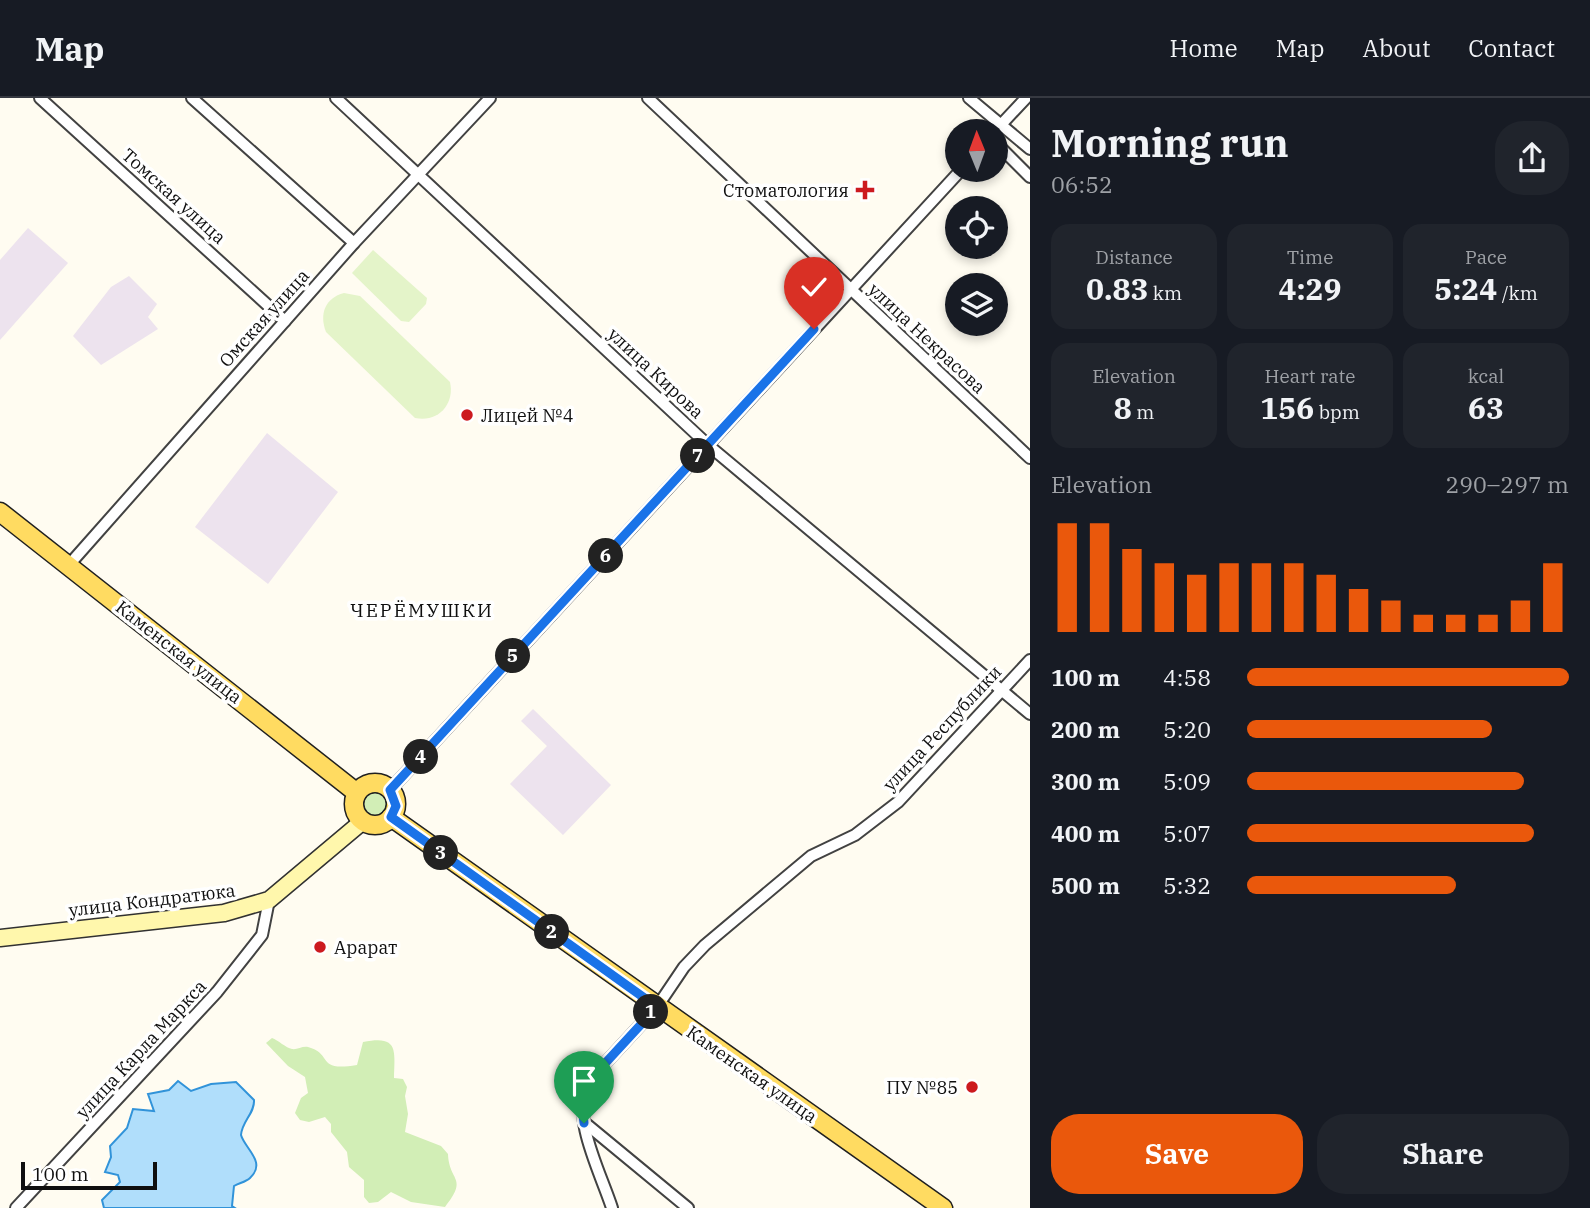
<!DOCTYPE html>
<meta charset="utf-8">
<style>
body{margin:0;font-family:"IBM Plex Serif",serif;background:#20242c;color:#f1f3f6;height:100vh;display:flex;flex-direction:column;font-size:26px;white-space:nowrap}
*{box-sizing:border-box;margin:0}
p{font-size:23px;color:#9ea1a6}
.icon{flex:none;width:38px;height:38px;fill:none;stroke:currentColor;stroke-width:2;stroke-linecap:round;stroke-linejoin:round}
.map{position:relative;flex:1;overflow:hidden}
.details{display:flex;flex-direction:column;background:#171b24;width:560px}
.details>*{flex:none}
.needle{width:46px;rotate:359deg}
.controls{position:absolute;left:945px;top:21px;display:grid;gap:14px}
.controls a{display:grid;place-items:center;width:63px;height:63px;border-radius:50%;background:#171b24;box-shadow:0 4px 10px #0003;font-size:35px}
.scale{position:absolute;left:21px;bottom:18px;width:136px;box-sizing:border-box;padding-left:7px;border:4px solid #0f0f0f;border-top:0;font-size:19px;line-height:24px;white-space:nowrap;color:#0f0f0f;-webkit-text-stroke:5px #fff;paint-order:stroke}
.pin{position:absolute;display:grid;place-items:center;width:60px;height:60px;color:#fff;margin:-72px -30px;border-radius:50% 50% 50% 0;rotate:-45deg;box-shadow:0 0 7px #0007}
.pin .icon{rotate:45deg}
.km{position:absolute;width:35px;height:35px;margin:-18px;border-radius:50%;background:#222;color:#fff;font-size:19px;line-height:35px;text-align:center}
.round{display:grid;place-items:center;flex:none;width:74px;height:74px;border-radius:28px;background:#20242c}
.head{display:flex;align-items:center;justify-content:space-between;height:119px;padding:0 21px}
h1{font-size:38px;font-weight:700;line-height:52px}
.metrics{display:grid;grid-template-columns:repeat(3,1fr);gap:10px;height:119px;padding:7px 21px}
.metrics div{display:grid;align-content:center;border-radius:18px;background:#20242c;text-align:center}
.metrics b{font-size:30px;font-weight:700}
.metrics small{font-size:19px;font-weight:400}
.metrics p{font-size:19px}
.chart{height:196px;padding:14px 21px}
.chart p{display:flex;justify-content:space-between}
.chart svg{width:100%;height:126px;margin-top:7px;stroke:#ea580c;stroke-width:6}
.action{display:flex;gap:14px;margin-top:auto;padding:14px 21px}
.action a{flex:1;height:80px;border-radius:28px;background:#ea580c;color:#fff;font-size:28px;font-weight:700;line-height:80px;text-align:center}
.action a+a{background:#20242c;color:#f1f3f6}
ul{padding:0 21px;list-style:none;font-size:23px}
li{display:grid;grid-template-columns:112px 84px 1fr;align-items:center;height:52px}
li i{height:18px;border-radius:9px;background:#ea580c}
header{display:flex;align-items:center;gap:42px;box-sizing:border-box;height:98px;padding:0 35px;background:#171b24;border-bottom:2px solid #363941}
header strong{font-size:33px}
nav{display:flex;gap:38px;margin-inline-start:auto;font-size:24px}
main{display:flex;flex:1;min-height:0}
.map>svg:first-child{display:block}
.industrial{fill:#ede3ee}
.green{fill:#d2eeb6}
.pitch{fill:#e4f4c9}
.water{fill:#b0defb;stroke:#3193d9;stroke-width:2}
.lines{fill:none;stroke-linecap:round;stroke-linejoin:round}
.minor-casing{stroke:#424242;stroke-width:14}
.secondary-casing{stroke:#313131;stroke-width:19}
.primary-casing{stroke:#202020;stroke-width:21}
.minor{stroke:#fff;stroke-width:10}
.secondary{stroke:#fff7ac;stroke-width:16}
.primary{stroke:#ffdb61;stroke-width:18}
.route-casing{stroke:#fff;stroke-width:14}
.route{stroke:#1a73e8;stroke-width:9}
.poi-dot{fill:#cc1a1f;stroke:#fff;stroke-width:2.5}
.labels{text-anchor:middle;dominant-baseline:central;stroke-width:7;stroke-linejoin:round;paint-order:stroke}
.poi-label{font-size:18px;fill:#0f0f0f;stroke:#fff;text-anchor:end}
.street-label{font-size:18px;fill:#0f0f0f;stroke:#fff}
.neighbourhood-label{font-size:19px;letter-spacing:2px;fill:#0f0f0f;stroke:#fff}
</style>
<header>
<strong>Map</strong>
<nav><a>Home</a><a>Map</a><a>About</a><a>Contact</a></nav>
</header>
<main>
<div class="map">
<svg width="1030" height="1110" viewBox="0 0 1030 1110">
<rect width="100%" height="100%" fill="#fffcf1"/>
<g class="industrial">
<polygon points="28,130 68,165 0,242 0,162"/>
<polygon points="129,178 157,206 148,219 158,231 101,267 73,238 111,189"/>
<polygon points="267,335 338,394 268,486 195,429"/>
<polygon points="533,611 611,687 563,737 510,686 547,648 521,623"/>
</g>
<g class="green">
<circle cx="375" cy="706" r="18"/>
<path d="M272,940C278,942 286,950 292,951C297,952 302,948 308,949C334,956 315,974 357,967L363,944C398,937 395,951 394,980L403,981L407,989L405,998L408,1016L405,1034L441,1048L448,1056C449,1084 469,1079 445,1109L411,1104L391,1094L378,1104L369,1105L364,1099V1082L349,1069L347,1054L331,1034V1026L325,1019L309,1024L300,1022L295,1015L301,1000L308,995L305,979L288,968L266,945Z"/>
</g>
<g class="pitch">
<polygon points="373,152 427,200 426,206 409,224 401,223 352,175"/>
<path d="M344,195L360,198L450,284C455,306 438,325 415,320L326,234C319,216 325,200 344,195Z"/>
</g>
<path class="water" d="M178,983L191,993L211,986L236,984L254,1002C255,1015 242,1023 241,1037C245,1051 267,1064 250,1080C246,1084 239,1085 234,1088L232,1108L235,1110H104L102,1102L120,1084L118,1077L105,1074L111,1059L110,1048L127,1030L133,1011L154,1013L148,996L169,992Z"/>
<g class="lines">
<g class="minor-casing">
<g id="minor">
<polyline points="40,0 285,223"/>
<polyline points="192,0 354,145"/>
<polyline points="336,0 708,347 1030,616"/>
<polyline points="648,0 1030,360"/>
<polyline points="969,0 1030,51"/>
<polyline points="997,31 1026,0"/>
<polyline points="996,45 1030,79"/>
<polyline points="68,468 354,145 490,0"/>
<polyline points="390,692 961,72"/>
<polyline points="585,1025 688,1110"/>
<polyline points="16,1110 217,894 262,837 269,802"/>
<path d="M612,1110C600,1073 572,1022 587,985L657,909L684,869L705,847L811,758L855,737L898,704L1030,562"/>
</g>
</g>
<g class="secondary-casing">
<polyline id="secondary" points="0,840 224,815 269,802 363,723"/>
</g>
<g class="primary-casing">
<g id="primary">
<polyline points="0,414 357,695"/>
<circle cx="375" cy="706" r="21"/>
<polyline points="391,719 943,1110"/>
</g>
</g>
<use href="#minor" class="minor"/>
<use href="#secondary" class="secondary"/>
<use href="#primary" class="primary"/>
</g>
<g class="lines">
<g class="route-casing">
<polyline id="route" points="584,1025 581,1000 587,985 657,909 391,719 396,708 390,692 814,231"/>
</g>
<use href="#route" class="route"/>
</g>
<g class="poi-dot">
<path d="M861.5 81.5h7v7h7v7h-7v7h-7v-7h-7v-7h7z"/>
<circle cx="467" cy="317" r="7"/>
<circle cx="320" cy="849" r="7"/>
<circle cx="972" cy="989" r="7"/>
</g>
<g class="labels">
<g class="poi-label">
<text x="849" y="92">Стоматология</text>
<text x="481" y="317" text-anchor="start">Лицей №4</text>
<text x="334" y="849" text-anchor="start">Арарат</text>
<text x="958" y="989">ПУ №85</text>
</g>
<g class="street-label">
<text transform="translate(174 98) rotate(42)">Томская улица</text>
<text transform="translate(264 220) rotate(-48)">Омская улица</text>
<text transform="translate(927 240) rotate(43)">улица Некрасова</text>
<text transform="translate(656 275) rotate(43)">улица Кирова</text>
<text transform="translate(179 554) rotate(38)">Каменская улица</text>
<text transform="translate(942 630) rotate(-47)">улица Республики</text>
<text transform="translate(152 802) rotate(-7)">улица Кондратюка</text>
<text transform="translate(141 951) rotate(-47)">улица Карла Маркса</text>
<text transform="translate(752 976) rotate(35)">Каменская улица</text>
</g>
<g class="neighbourhood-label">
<text x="422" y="512">ЧЕРЁМУШКИ</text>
</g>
</g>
</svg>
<div class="controls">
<a><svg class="needle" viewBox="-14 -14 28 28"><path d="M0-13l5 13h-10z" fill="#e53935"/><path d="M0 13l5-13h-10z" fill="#9ea1a6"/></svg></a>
<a><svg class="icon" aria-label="locate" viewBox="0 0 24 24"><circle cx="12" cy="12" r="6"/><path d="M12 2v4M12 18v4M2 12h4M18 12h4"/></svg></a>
<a><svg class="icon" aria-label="layers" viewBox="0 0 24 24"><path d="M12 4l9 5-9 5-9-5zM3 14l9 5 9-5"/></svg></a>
</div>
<div class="scale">100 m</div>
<div class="pin" style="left:584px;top:1025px;background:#1e9e55"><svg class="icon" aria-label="arrive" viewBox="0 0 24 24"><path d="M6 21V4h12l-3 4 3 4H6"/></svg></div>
<div class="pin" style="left:814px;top:231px;background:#d93025"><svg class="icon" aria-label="check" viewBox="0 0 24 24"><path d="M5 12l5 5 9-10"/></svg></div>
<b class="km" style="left:651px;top:914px">1</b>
<b class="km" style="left:552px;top:834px">2</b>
<b class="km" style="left:441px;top:755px">3</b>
<b class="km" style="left:421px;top:659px">4</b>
<b class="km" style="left:513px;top:558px">5</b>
<b class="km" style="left:606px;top:458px">6</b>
<b class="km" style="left:698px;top:358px">7</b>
</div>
<section class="details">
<div class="head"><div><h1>Morning run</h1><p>06:52</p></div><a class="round"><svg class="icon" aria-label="share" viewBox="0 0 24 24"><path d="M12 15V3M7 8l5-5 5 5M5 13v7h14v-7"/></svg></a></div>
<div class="metrics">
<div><p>Distance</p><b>0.83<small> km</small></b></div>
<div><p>Time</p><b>4:29</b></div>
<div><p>Pace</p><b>5:24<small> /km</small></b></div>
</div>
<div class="metrics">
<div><p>Elevation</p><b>8<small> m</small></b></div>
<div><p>Heart rate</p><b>156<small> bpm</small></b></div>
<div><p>kcal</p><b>63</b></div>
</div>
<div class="chart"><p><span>Elevation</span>290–297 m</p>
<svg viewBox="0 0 160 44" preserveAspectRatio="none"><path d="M5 44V6M15 44V6M25 44V15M35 44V20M45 44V24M55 44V20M65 44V20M75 44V20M85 44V24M95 44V29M105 44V33M115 44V38M125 44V38M135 44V38M145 44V33M155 44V20"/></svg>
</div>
<ul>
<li><b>100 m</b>4:58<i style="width:100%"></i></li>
<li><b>200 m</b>5:20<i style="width:76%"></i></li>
<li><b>300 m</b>5:09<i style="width:86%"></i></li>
<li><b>400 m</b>5:07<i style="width:89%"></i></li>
<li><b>500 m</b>5:32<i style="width:65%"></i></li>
</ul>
<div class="action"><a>Save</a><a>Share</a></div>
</section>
</main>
